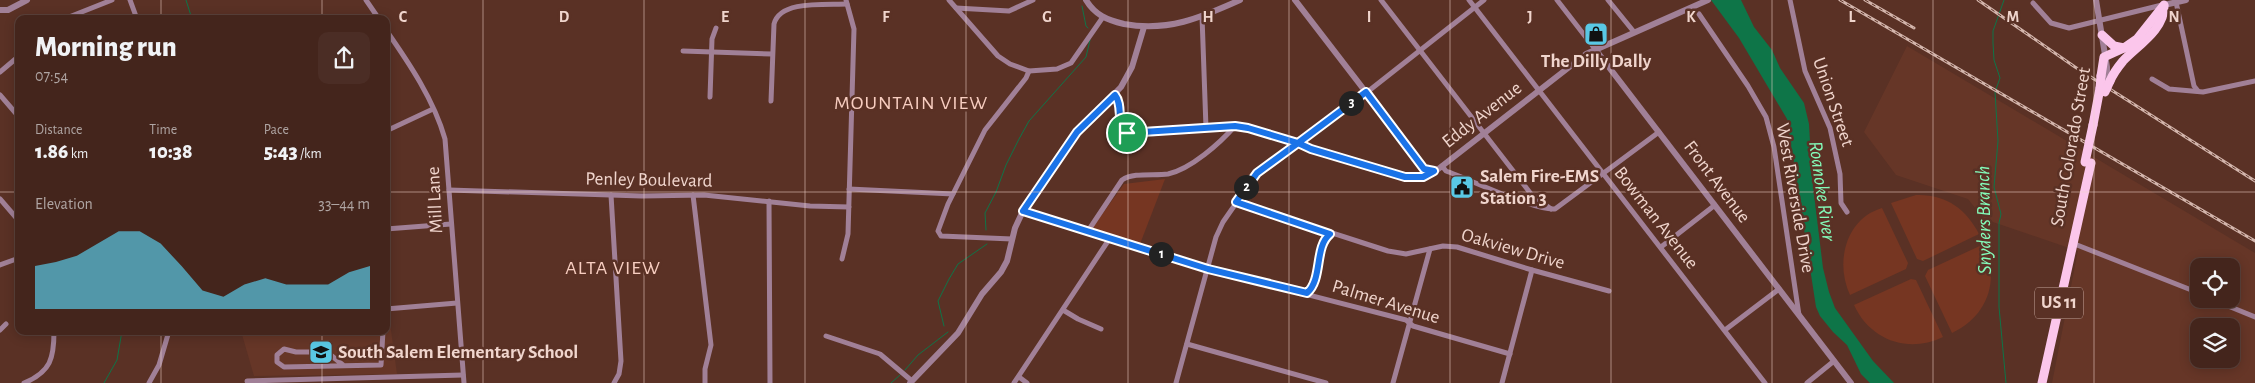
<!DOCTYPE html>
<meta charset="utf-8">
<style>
body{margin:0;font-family:"Alegreya Sans",sans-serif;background:#4b2d25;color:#f1f3f6;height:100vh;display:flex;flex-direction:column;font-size:19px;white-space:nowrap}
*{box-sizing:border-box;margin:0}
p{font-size:16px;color:#afa5a3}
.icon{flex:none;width:28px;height:28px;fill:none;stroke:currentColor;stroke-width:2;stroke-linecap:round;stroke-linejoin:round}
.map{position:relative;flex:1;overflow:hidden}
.sheet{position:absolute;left:15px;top:15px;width:375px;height:320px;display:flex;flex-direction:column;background:#44251c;border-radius:10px;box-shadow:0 2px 12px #0003,0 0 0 1px #5c423b}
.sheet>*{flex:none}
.buttons{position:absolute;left:2190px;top:258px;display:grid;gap:10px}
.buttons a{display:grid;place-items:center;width:50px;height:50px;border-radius:10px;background:#44251c;box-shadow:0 2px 12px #0003,0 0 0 1px #5c423b;font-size:25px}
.pin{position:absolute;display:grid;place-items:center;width:42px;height:42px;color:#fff;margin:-21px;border:2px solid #fff;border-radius:50%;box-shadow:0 1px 5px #0007}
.km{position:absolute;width:25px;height:25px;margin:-12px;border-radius:50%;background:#222;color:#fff;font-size:14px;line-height:25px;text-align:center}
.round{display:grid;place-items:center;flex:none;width:52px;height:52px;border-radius:10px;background:#4b2d25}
.head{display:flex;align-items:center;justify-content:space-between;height:85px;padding:0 20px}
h1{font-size:28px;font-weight:800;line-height:38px}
.metrics{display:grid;grid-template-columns:repeat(3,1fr);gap:8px;height:85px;padding:5px 20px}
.metrics div{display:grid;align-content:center}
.metrics b{font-size:21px;font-weight:800}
.metrics small{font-size:14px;font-weight:400}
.metrics p{font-size:14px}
.chart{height:140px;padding:10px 20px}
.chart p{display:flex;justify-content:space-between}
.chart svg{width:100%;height:90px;margin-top:5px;fill:#59c8e5;opacity:.7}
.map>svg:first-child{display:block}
.built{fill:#663627;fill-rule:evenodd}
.green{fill:#763622}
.water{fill:#0e7548}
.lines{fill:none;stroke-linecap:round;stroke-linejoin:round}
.stream{stroke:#0e7548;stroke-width:1}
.minor{stroke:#a18097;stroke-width:5}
.tertiary{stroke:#a18097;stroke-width:6}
.primary{stroke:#fbc6eb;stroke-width:9}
.rail-casing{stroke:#d3b5ac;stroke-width:3}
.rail{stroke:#5a3125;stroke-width:1;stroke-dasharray:4;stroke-linecap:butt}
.primary-bridge{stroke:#fbc6eb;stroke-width:9}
.route-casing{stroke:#fff;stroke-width:10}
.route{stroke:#1a73e8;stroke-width:6}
.grid{fill:none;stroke:#f0d5cd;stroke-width:1;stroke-opacity:0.55}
.labels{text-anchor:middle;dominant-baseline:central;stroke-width:5;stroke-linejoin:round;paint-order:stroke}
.shield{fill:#5a3125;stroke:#c3a49b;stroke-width:1}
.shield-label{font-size:18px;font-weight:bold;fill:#f0d5cd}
.poi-label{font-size:19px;font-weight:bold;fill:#f0d5cd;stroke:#5a3125;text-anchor:start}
.street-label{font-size:19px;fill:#f0d5cd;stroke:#5a3125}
.neighbourhood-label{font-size:20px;letter-spacing:1px;fill:#f8cec1;stroke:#5a3125}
.water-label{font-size:20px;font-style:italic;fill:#84fbb9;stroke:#5a3125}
.grid-label{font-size:16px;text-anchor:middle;font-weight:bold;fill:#f0d5cd;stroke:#5a3125;stroke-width:5;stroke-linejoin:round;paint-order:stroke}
</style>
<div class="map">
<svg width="2255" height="383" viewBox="0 0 2255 383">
<rect width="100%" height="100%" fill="#5a3125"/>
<g class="built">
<path d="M1907,46L2255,253V383H2052L2078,251L1984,219L1968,199L1896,175L1864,132ZM2199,266H2231V299H2199ZM2199,326H2231V359H2199Z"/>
<polygon points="386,294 397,374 254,376 241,331 386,331"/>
</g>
<g class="green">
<polygon points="1165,179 1140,244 1094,230 1093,227 1124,184"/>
<path d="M1916,195C1946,194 1966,209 1979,234L1923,261L1917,259L1891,203Z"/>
<path d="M1882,208L1908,263L1906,269L1850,295C1835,263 1845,219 1882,208Z"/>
<path d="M1984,244C2000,280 1988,316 1952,333L1925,276L1928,270Z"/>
<path d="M1911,279L1916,280L1943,337C1908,354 1870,340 1854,305Z"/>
</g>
<polygon class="water" points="1711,0 1741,0 1754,27 1772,50 1780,68 1804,103 1809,124 1812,178 1823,268 1829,292 1835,308 1873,361 1894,383 1870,383 1861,374 1847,345 1833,332 1820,316 1816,307 1787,119 1739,38"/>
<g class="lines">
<g class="stream">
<polyline points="186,0 192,19"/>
<polyline points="2004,0 1993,31 1993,43 1994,60 2000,78 1995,92 1998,141 1994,187 2001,214 1999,223 1999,307 2006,383"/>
<polyline points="1082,6 1086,26 1088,28"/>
<polyline points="986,230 985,213 996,192 1006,165 1019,139 1029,121 1086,57 1090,40"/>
<polyline points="944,326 938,301 949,279 958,264 987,244"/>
<polyline points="905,370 918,355 948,332"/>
<polyline points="104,383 117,360 122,331"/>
<polyline points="891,383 900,375"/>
</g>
<g class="minor">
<polyline points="130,0 137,19"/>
<polyline points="366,0 379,19"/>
<polyline points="949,0 998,56 1010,64 1029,71 1057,69 1071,63 1103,17"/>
<polyline points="1381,0 1531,194 1551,209"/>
<polyline points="1469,0 1765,383"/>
<polyline points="1557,0 1595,49"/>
<polyline points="1608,0 1634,32"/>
<polyline points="1790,0 1805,71 1830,128 1840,174 1841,203 1847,212"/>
<polyline points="2176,2 2194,86 2198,91"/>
<polyline points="2033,3 2051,23 2069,28 2162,5"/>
<polyline points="956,8 1009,11 1033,0"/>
<polyline points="1699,14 1748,86 1766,117 1774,147 1799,315"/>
<polyline points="1202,16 1206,128"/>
<polyline points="64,19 112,0"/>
<path d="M386,30C409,63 434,100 445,139L464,383"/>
<polyline points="683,51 772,54"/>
<polyline points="0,72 19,56"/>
<polyline points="2152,79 2169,89 2203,92 2255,81"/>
<polyline points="0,95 19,117"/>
<polyline points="1115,95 1119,101 1121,126 1128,133 1244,127 1293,140 1311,149 1405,177 1423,177 1434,171"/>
<polyline points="710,97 712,39 716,28"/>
<path d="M771,101L774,24C780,0 825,5 847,4"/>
<polyline points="386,131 433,109"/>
<path d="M1442,166L1446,171C1469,179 1535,211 1555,209L1659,132"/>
<polyline points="849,189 953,194"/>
<polyline points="449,190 642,196 704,195 810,206 849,207"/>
<polyline points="611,195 621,361 619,374 614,383"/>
<polyline points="693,195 711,345 705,369 705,383"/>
<polyline points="0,199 19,221"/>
<polyline points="769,201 770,383"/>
<polyline points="1236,202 1388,251 1406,254 1443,246 1457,247 1532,270 1609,291"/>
<polyline points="1023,211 1208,269 1406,320 1413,326 1510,354"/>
<polyline points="386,229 451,224"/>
<path d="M1088,231L1122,180C1134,172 1154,176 1168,174C1191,169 1220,143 1235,126"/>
<polyline points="1012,239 941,236 938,231 948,204 985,130 1026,78 1029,71"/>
<polyline points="2072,243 2199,293"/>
<polyline points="1661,247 1715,205"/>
<polyline points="842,259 848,234 854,29 846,0"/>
<polyline points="0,265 19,258"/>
<path d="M1307,293C1323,279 1314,247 1330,234"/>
<polyline points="2211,299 2255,317"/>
<polyline points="386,309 457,303"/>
<polyline points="1063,310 1078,319 1101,329"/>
<polyline points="0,330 6,324"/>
<polyline points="1725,330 1779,289"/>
<polyline points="826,336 880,354 912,381"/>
<polyline points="1187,344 1326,383"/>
<polyline points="343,365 327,352 296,352 284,349 277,355 277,362 284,367 381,365 383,331"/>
<polyline points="1019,377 1027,383"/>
<polyline points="247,381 463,375"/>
<path d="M24,383C51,372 54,358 54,331"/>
<polyline points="149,383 159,365 169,331"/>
<polyline points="1014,383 1110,238"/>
<polyline points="1176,383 1216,237 1223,222 1257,173 1366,93 1484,0"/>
<polyline points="1393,383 1430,249"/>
<polyline points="1502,383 1532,270"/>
<polyline points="1807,383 1834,361"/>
</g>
<g class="tertiary">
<path d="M1086,0C1095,15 1107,20 1124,24C1168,32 1200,18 1240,0"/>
<polyline points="1295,0 1425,169 1431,171 1437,170 1586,54 1708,0"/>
<polyline points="2096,0 2107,67 2107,79"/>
<polyline points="2164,5 2186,0"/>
<polyline points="0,10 8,10 27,0"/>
<polyline points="1595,49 1851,383"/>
<polyline points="910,383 958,333 982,294 1001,272 1007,261 1015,228 1023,211 1077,132 1121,87 1132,67 1144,27"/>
</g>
<g class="primary">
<polyline points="2102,35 2114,46 2124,48"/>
<polyline points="2101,76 2104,57 2124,48 2137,39 2164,5"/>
<path d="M2110,81C2113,74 2118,67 2123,61C2137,46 2165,29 2164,6"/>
<polyline points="2093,125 2100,88"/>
<polyline points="2042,383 2091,163"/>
</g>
<g class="rail-casing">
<g id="rail">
<polyline points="1840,0 2255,241"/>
<polyline points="1865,0 1914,28"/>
<polyline points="1978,0 2075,67 2255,181"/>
</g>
</g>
<use href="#rail" class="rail"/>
<g class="primary-bridge">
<polyline points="2100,88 2101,76"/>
<polyline points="2105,92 2110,81"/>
<polyline points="2085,162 2093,125"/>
</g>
</g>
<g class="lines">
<g class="route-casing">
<path id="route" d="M1127,133C1115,125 1124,106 1115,95L1077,132L1023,211L1208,269L1307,293C1323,279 1314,247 1330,234L1236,202L1257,173L1298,143L1311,149L1405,177H1423L1434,171L1424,169L1366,92L1298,143L1248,128L1235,126L1127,133"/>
</g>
<use href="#route" class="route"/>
</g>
<path class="grid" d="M161,0V19M322,0V19M483,0V383M644,0V383M805,0V383M966,0V383M1128,0V383M1289,0V383M1450,0V383M1611,0V383M1772,0V383M1933,0V383M2094,0V383M0,192H19M386,192H2255M161,331V383M322,331V383"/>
<defs>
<g id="shop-square" transform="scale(1.25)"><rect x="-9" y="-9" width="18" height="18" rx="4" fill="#59c8e5" stroke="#5a3125"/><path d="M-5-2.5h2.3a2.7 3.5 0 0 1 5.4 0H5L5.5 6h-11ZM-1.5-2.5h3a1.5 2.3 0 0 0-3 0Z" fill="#111"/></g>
<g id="civic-square" transform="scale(1.25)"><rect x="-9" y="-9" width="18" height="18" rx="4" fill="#59c8e5" stroke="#5a3125"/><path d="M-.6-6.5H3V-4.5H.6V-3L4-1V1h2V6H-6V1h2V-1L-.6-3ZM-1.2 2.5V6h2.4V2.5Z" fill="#111"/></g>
<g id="school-square" transform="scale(1.25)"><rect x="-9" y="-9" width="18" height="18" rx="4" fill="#59c8e5" stroke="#5a3125"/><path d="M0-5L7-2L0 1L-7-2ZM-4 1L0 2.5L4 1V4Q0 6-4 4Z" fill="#111"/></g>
</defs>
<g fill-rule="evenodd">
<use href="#shop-square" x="1596" y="34"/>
<use href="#civic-square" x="1462" y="187"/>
<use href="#school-square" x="321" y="352"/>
</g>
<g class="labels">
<rect class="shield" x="2035" y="287.5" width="48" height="31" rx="4"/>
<g class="shield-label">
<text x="2059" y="303">US 11</text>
</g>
<g class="poi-label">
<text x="1596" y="61" text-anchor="middle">The Dilly Dally</text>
<text x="1480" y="176">Salem Fire-EMS<tspan x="1480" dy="22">Station 3</tspan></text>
<text x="338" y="352">South Salem Elementary School</text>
</g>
<g class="street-label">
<text transform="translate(1833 102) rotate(71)">Union Street</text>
<text transform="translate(1482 115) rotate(-38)">Eddy Avenue</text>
<text transform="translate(2071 147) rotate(-80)">South Colorado Street</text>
<text transform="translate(649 180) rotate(1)">Penley Boulevard</text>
<text transform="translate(1717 182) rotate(53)">Front Avenue</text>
<text transform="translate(1795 198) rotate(80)">West Riverside Drive</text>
<text transform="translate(435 200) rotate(-93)">Mill Lane</text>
<text transform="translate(1656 218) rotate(52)">Bowman Avenue</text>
<text transform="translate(1513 249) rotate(16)">Oakview Drive</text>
<text transform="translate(1386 302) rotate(17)">Palmer Avenue</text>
</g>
<g class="neighbourhood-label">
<text x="911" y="103">MOUNTAIN VIEW</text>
<text x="613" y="268">ALTA VIEW</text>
</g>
<g class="water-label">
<text transform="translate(1822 191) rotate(82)">Roanoke River</text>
<text transform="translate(1984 220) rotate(-91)">Snyders Branch</text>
</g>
</g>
<g class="grid-label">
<text x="403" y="22">C</text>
<text x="564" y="22">D</text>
<text x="725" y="22">E</text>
<text x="886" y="22">F</text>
<text x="1047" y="22">G</text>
<text x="1208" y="22">H</text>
<text x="1369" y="22">I</text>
<text x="1530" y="22">J</text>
<text x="1691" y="22">K</text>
<text x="1852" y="22">L</text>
<text x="2013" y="22">M</text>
<text x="2174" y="22">N</text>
</g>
</svg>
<div class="buttons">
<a><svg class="icon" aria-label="locate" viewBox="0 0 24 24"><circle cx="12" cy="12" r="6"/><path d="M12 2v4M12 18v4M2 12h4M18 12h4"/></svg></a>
<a><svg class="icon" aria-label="layers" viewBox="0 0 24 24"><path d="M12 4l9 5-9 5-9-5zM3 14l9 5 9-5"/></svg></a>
</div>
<div class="pin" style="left:1127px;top:133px;background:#1e9e55"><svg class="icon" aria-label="arrive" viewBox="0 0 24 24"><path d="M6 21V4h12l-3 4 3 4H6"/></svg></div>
<b class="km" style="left:1161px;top:254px">1</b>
<b class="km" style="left:1246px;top:187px">2</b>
<b class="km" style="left:1351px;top:103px">3</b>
<section class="sheet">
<div class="head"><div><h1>Morning run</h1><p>07:54</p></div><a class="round"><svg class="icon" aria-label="share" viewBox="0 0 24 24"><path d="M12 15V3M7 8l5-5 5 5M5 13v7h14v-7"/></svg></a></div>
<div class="metrics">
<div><p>Distance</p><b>1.86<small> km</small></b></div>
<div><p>Time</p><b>10:38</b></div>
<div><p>Pace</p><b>5:43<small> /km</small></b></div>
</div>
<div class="chart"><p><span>Elevation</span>33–44 m</p>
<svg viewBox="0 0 160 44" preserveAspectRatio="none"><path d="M0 44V23L10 21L20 18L30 12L40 6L50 6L60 12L70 23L80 35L90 38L100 32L110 29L120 32L130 32L140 32L150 26L160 23V44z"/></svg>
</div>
</section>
</div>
